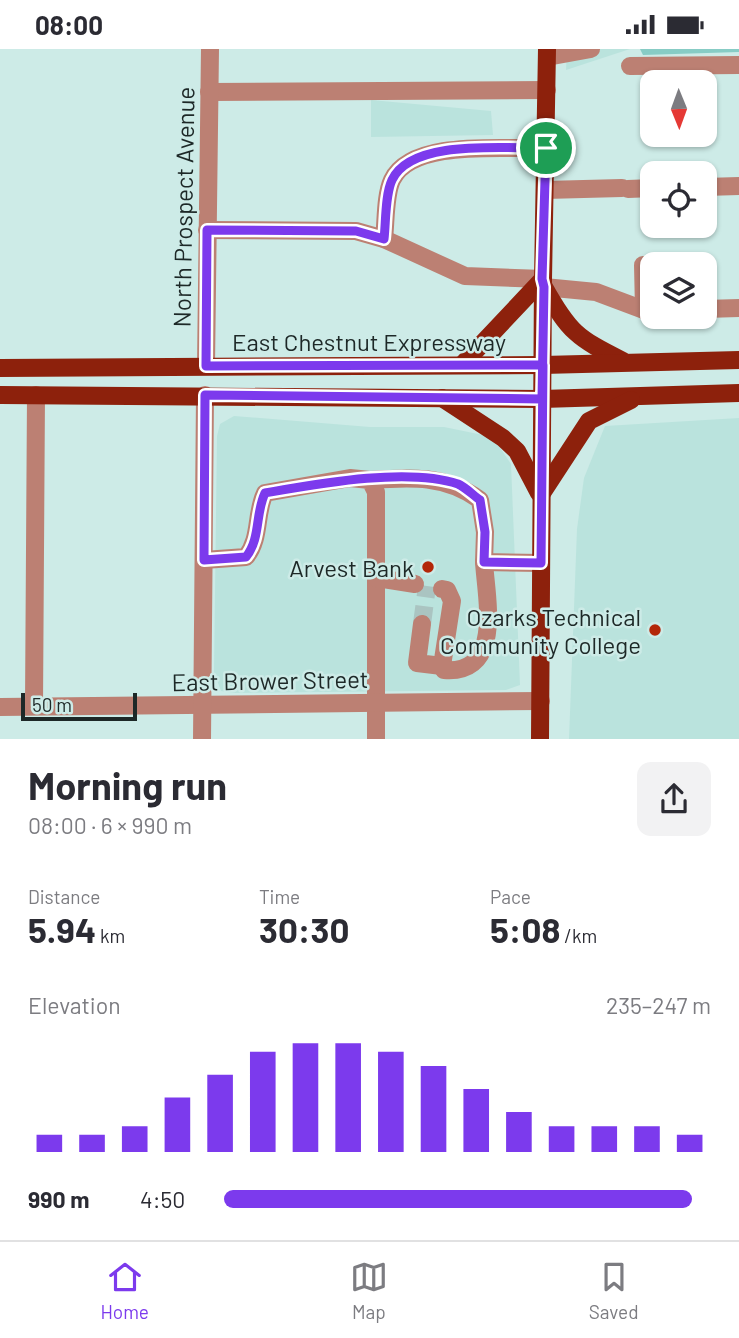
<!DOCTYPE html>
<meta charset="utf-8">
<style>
body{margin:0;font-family:Barlow,sans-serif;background:#f2f2f3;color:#2b2b33;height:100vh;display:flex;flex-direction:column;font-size:26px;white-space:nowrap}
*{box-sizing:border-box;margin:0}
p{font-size:23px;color:#7c7c81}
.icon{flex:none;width:38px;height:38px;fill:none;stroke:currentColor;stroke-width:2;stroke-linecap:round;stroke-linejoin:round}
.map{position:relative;height:690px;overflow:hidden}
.panel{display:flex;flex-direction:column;background:#fff;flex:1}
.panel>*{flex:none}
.needle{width:46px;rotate:179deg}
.buttons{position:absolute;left:640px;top:21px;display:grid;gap:14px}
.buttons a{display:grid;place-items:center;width:77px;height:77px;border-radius:14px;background:#fff;box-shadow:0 2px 5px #0004;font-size:35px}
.scale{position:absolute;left:21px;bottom:18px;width:116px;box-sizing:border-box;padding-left:7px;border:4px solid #1d2827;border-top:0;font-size:19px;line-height:24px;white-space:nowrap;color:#1d2827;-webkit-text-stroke:5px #cdebe7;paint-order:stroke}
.pin{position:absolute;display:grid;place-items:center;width:60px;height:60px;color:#fff;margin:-30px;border:4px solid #fff;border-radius:50%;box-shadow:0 2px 7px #0007}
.round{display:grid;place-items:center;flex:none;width:74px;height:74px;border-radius:14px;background:#f2f2f3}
.summary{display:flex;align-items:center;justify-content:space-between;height:119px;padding:0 28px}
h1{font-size:38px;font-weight:700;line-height:52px}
.figures{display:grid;grid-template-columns:repeat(3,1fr);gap:10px;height:119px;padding:7px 28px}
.figures div{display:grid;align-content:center}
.figures b{font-size:35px;font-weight:700}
.figures small{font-size:19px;font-weight:400}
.figures p{font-size:19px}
.chart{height:196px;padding:14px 28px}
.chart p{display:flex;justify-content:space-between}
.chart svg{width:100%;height:126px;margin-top:7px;stroke:#7c3aed;stroke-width:6}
ul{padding:0 28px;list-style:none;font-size:23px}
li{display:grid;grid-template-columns:112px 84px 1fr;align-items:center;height:52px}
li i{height:18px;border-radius:9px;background:#7c3aed}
.status{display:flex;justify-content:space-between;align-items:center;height:49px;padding:0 35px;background:#fff;direction:ltr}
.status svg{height:19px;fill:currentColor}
.menu{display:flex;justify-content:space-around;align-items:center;height:98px;border-top:2px solid #e1e1e2;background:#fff;font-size:19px;color:#7c7c81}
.menu a{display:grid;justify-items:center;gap:4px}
.menu .current{color:#7c3aed}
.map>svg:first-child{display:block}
.built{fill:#bae3dd}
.green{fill:#87ccc5}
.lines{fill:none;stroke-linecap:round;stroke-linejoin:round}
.minor-tunnel{stroke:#aac4c1;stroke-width:18;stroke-dasharray:18 9;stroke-linecap:butt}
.minor{stroke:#bc8073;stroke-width:18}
.major{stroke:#8d210c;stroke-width:18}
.route-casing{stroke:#fff;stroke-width:14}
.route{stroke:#7c3aed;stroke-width:9}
.poi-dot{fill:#b32608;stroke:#cdebe7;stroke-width:2.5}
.labels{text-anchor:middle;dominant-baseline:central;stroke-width:5;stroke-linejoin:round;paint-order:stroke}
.street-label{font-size:24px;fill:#1d2827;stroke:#cdebe7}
.poi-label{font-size:24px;fill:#1d2827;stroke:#cdebe7;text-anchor:end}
</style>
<div class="status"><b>08:00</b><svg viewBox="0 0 49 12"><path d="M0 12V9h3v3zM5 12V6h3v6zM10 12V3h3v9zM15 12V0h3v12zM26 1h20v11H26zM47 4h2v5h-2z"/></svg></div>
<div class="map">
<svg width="739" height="691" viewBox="0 0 739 691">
<rect width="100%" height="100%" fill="#cdebe7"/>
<g class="built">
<polygon points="567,0 630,0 566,21"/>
<polygon points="371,51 491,62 493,86 371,88"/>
<polygon points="234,367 370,378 444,378 483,386 496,393 511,415 520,636 506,641 233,644 221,642 214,623 217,387 220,375"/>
<polygon points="739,369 739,690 569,690 577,480 584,429 605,377"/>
</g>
<polygon class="green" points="640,0 739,0 739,3 643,6"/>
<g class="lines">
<polyline class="minor-tunnel" points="422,575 427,537"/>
<g class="minor">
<polyline points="547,8 591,0"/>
<polyline points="630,17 739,16"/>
<polyline points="209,43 547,41"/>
<polyline points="705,138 739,137"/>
<polyline points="628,140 653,139"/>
<polyline points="545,141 622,139"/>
<polyline points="207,181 356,182 384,190 465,227 543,230"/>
<path d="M384,190C386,173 385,146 392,131C412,89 506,101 546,99"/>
<polyline points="643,216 644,261"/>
<polyline points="544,238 596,243 644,261 653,260"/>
<polyline points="705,260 739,259"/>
<polyline points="206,317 210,0"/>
<path d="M370,431C411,428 446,426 480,451L485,483L484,513L541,514"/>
<path d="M204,511L246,508C261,489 255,465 265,444L350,429L370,431L376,443V691"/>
<polyline points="377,529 415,535"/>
<path d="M442,540L447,541L452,552L442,617L444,621C504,626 486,548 484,513"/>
<polyline points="422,575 417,614 442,617"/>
<polyline points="34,657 36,346"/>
<polyline points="0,658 541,652"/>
<polyline points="202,691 205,346"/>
</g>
<g class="major">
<path d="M544,238C569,283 577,289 623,312"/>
<polyline points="462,316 543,230"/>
<polyline points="0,319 543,316 739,311"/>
<polyline points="0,346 542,350 739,344"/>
<polyline points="442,349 503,389 517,402 539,444"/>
<polyline points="542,444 589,372 631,351"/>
<polyline points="540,691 543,230 547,0"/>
</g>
</g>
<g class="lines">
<g class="route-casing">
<path id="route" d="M546,99C506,100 412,89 392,131C385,146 386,173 384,190L356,182L207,181L206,317L543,316L541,514L484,513L485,483L480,451C473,446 465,438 458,435C407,418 317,435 265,444C255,465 261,489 246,508L204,511L205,346L542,350L544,238L542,230L546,99"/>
</g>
<use href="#route" class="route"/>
</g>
<g class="poi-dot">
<circle cx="428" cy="518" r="7"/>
<circle cx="655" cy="581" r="7"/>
</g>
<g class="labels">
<g class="street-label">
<text transform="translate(183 158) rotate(-89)">North Prospect Avenue</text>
<text x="369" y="292">East Chestnut Expressway</text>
<text transform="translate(270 631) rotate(-1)">East Brower Street</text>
</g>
<g class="poi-label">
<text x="414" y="518">Arvest Bank</text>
<text x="641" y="567">Ozarks Technical<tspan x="641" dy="28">Community College</tspan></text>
</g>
</g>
</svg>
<div class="buttons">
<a><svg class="needle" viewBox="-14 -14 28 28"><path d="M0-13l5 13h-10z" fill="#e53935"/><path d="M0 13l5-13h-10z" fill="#7c7c81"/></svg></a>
<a><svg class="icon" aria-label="locate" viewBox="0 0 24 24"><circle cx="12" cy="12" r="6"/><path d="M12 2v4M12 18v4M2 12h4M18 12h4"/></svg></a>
<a><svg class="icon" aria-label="layers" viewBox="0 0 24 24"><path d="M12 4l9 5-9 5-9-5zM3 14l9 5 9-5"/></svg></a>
</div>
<div class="scale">50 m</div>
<div class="pin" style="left:546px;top:99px;background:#1e9e55"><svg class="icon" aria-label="arrive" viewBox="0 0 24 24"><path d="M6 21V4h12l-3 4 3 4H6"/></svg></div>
</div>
<section class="panel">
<div class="summary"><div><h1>Morning run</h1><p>08:00 · 6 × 990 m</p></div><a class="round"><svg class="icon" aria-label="share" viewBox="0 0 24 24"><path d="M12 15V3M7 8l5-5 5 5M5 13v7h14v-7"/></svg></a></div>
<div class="figures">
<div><p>Distance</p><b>5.94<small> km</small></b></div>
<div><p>Time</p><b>30:30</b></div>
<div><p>Pace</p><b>5:08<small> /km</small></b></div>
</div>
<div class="chart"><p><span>Elevation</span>235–247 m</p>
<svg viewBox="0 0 160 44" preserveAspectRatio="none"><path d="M5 44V38M15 44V38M25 44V35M35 44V25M45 44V17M55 44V9M65 44V6M75 44V6M85 44V9M95 44V14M105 44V22M115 44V30M125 44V35M135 44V35M145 44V35M155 44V38"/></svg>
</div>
<ul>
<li><b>990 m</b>4:50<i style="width:96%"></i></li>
</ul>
</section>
<nav class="menu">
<a class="current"><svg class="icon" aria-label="home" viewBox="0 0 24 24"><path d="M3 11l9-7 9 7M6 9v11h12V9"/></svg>Home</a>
<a><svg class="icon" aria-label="map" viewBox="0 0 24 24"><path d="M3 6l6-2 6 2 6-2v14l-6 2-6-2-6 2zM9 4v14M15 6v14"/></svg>Map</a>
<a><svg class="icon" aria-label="saved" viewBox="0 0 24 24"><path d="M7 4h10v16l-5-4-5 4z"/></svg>Saved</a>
</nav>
